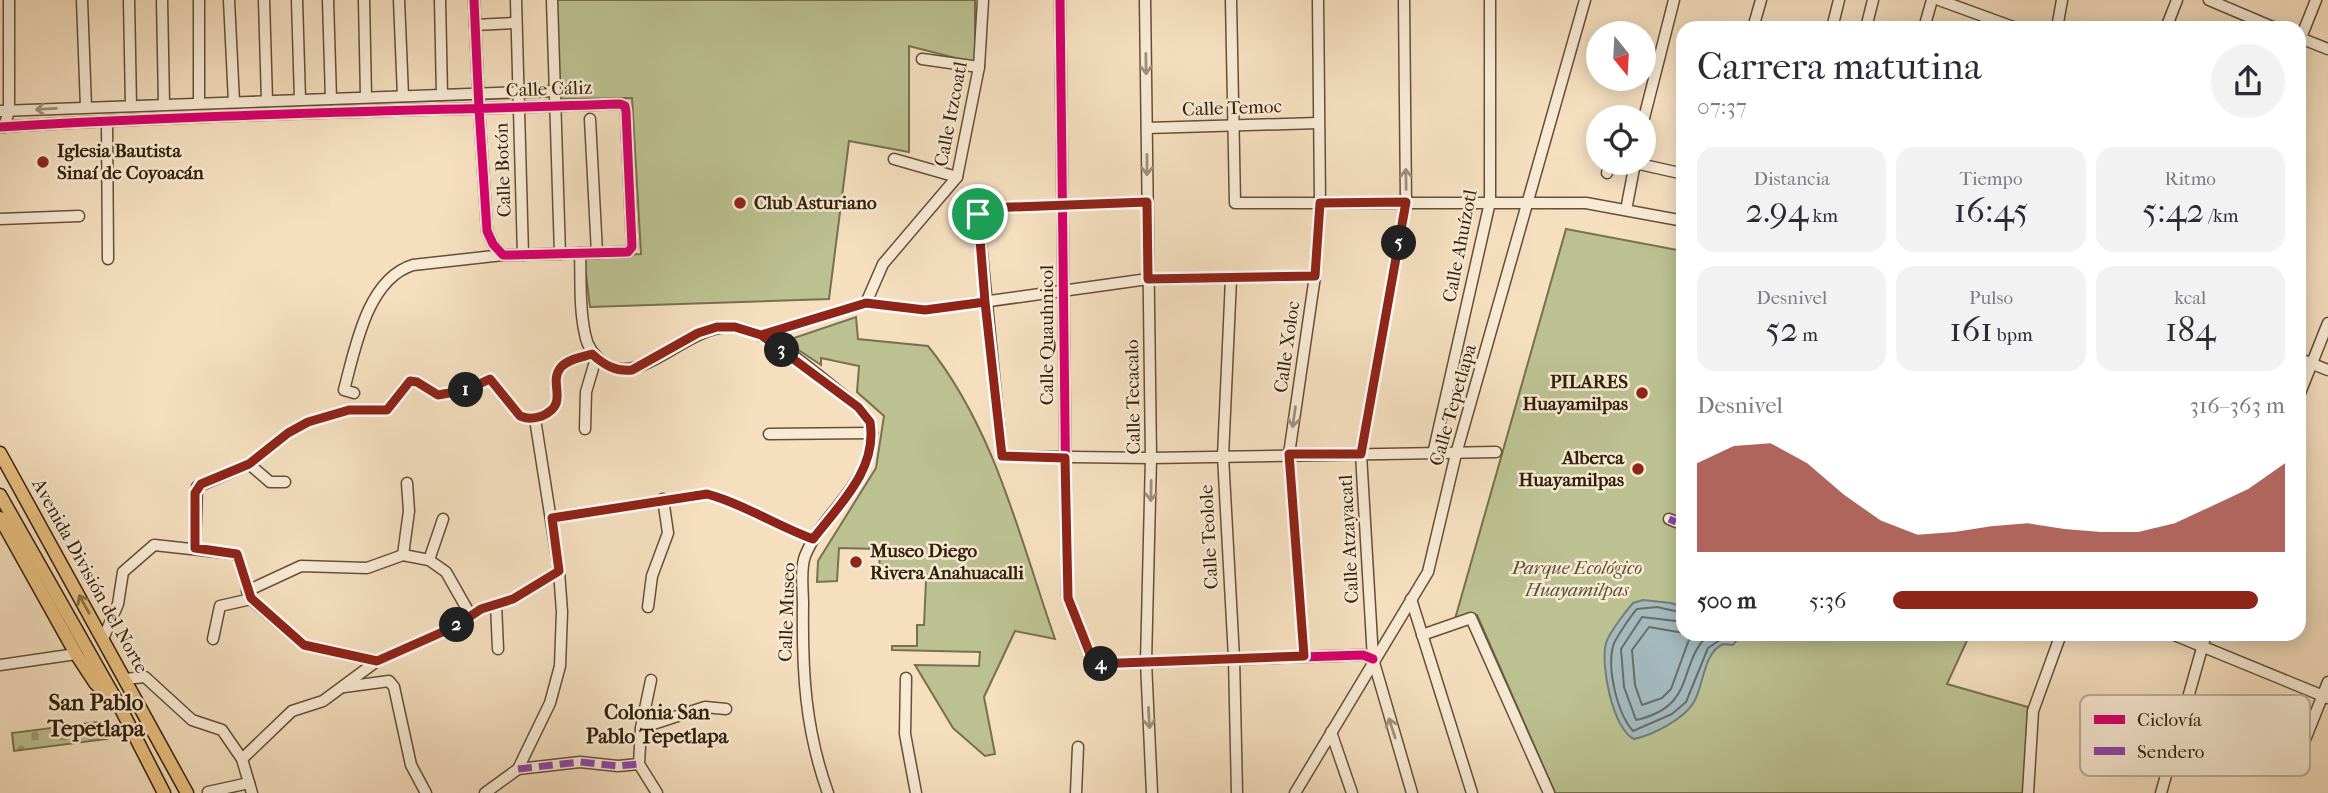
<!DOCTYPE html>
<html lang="es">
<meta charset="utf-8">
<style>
body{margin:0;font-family:"IM FELL French Canon",serif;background:#f2f2f3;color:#2b2b33;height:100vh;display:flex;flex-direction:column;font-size:26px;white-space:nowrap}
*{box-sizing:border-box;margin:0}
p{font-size:23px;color:#7c7c81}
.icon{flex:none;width:38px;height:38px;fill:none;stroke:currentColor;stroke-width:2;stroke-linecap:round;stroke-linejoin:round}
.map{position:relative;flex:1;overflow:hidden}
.drawer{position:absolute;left:1676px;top:21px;width:630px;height:620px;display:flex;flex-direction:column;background:#fff;border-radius:21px;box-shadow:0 4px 18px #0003}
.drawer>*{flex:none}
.needle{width:46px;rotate:162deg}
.buttons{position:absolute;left:1586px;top:21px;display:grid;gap:14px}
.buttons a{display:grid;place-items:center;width:70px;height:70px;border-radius:50%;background:#fff;box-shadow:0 4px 18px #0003;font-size:35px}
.pin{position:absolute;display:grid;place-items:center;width:60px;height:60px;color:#fff;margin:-30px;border:4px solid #fff;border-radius:50%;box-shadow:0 2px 7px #0007}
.km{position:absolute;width:35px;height:35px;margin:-18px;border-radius:50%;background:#222;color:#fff;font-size:19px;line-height:35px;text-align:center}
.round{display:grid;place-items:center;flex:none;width:74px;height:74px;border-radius:37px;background:#f2f2f3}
.overview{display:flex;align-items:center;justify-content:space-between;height:119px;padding:0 21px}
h1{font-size:38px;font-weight:600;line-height:52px}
.figures{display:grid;grid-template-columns:repeat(3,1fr);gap:10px;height:119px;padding:7px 21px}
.figures div{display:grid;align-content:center;border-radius:18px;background:#f2f2f3;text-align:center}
.figures b{font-size:35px;font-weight:600}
.figures small{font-size:19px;font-weight:400}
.figures p{font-size:19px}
.chart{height:196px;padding:14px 21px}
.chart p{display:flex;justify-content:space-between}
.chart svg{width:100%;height:126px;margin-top:7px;fill:#8f2418;opacity:.7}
ul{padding:0 21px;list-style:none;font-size:23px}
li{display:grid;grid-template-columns:112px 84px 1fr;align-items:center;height:52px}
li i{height:18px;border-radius:9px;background:#8f2418}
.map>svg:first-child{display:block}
.cemetery{fill:url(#cemetery-stones);stroke:#78704e;stroke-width:2}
.green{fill:#bcc191;stroke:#78704e;stroke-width:2}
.water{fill:#a3b9be;stroke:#767c76;stroke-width:2}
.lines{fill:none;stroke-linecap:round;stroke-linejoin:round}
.shore{stroke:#6b6c64;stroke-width:2}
.minor-casing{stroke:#645037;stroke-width:13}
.major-casing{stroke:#33200a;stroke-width:15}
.minor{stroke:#f8ead5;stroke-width:10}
.major{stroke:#eac080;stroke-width:12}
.quiet{stroke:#8e44ad;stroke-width:7;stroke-dasharray:14 7;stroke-linecap:butt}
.cycleway-casing{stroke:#f8ead5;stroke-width:13}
.cycleway{stroke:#d6006c;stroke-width:9}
.oneway{stroke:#9f8f7a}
.oneway2{stroke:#8e7045}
.route-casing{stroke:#fff;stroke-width:14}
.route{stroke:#8f2418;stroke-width:9}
.poi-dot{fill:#8f2418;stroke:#f8ead5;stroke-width:2.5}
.labels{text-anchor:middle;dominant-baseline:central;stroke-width:5;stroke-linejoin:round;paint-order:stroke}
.street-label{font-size:19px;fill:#33200a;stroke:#f8ead5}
.poi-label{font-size:19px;font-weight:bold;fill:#33200a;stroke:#f8ead5;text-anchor:start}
.park-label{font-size:19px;font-style:italic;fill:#5c5032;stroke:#f8ead5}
.neighbourhood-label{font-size:21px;font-weight:bold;fill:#33200a;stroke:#f8ead5}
.quarter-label{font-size:23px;font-weight:bold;fill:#33200a;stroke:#f8ead5}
.key{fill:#f8ead5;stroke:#bdad98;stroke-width:2}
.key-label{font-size:19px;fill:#33200a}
</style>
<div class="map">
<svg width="2328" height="793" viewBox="0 0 2328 793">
<defs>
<pattern id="cemetery-stones" width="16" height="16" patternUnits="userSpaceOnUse" patternTransform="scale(1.75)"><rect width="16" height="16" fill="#bcc191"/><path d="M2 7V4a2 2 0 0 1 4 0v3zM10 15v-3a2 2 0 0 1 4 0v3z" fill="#999c75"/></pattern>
</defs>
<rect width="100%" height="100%" fill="#f5dfbf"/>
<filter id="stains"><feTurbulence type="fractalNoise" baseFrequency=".00286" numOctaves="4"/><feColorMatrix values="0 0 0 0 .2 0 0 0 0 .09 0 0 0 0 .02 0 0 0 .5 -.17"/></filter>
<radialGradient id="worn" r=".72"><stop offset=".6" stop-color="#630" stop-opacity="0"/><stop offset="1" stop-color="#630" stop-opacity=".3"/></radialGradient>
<polygon class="cemetery" points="105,721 107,739 14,751 12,733"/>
<g class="green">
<polygon points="557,0 975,0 975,63 909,46 909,152 849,141 829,299 590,307 584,257 641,254 632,98 559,99"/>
<polygon points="1566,229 1683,251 1684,634 1970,634 1947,684 2028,707 2024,793 1555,793 1477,615 1469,614 1455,619"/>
<path d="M856,317L858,339L928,346C995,429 1020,539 1055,639L1015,631L984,697L995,754L985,756L953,728L915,665L979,666L980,652L892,650V646H917V625H924L926,580L896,579L893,574L879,573L880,549L839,548L837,581L817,582L818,561L876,468L884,416L857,392L859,366L821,358V365L785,341Z"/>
</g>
<path class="water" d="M1643,600L1671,603L1683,607L1684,634H1736L1737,640L1733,645L1723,644C1703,653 1704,685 1694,702C1684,719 1653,735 1634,739C1613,730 1600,664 1606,643C1609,633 1626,611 1633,603Z"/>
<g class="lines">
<g class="shore">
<path d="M1684,613L1657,607L1637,609C1632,614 1615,639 1613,646C1607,669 1617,713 1633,731L1672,714L1686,702L1708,648L1729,634"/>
<path d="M1684,622L1642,617L1621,649L1624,687L1636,720C1698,706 1676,665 1709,634"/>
<polyline points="1684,633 1649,627 1632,650 1635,685 1642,705 1662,698 1671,689 1691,634"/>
</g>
<g class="minor-casing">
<g id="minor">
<polyline points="82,0 86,107"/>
<polyline points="129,0 131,106"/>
<polyline points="162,0 164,104"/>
<polyline points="229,0 234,102"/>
<polyline points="264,0 267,101"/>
<polyline points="297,0 300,100"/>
<polyline points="328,0 331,99"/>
<polyline points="364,0 366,97"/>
<polyline points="399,0 403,96"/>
<polyline points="440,0 442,95"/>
<polyline points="516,0 523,255"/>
<polyline points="552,0 560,254"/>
<polyline points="1060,0 1067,594 1091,661 1094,664 1363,655 1373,659"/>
<polyline points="1145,0 1151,458 1146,662 1152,793"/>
<polyline points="1231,0 1235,203 1586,203 1684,221"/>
<polyline points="1404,0 1406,202 1361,454 1373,659 1412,793"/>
<polyline points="1939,0 2016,28"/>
<polyline points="2209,0 2275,28"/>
<polyline points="475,25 515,23"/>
<polyline points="1753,28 1761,0"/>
<polyline points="1832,28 1839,0"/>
<polyline points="1866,28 1873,0"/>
<polyline points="1924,28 1932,0"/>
<polyline points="2057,28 2062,0"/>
<polyline points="2166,28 2177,0"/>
<polyline points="2300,38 2328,49"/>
<polyline points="2300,40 2316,0"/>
<polyline points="922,59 979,67"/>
<polyline points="199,103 199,0"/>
<polyline points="0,111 555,91"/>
<polyline points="590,119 597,253"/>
<polyline points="107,122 108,259"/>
<polyline points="1643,122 1674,0"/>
<path d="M0,127C206,114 413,111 620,104L625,106L626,112L632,247L628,252L512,255H503L493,244L487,231L479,109L474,0"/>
<polyline points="4,127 9,111 9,0"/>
<polyline points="1147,128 1318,123"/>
<polyline points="894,159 957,177"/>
<polyline points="1635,163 1684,174"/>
<polyline points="1607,173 1610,163"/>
<polyline points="1147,202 986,208 978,214 1002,456 1151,458 1496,452"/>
<polyline points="1626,210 1635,163"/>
<polyline points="0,219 79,216"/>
<path d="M580,253C581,279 579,308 585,334C587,347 594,356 605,364C641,388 688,324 732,327C772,330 826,383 858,407L870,422C880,478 824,509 805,556C800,570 803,590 803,604C802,671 805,729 828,793"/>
<polyline points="1231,279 1223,456 1234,658 1237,793"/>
<polyline points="866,303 925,310 1148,279 1315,276"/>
<polyline points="761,335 866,303 883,264 957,177 979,67 983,0"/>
<polyline points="2300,359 2328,370"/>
<path d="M354,393L344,390C355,349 367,279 413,265L503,255"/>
<polyline points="2300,393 2328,323"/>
<polyline points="585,429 586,392 596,358"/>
<polyline points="769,434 872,433"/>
<polyline points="1433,454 1490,202 1490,0"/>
<polyline points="249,464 270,482 285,482"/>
<path d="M552,518L707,494C744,504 777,526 813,539"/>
<polyline points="1669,519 1676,522"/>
<path d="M195,548L197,487L249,464L288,433L308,422L349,410H387L410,381L417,382L438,395L465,390L490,379L520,416C528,419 533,419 542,416C571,403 547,384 561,367C568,359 582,357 592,354"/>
<polyline points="403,555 409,511 407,483"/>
<polyline points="429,560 443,519"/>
<polyline points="247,591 301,566 367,568 403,555 429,560 446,572 471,616"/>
<polyline points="1411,599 1472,793"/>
<polyline points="496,604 498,649"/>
<polyline points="648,607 652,576 668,533 663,499"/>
<polyline points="2172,634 2328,698"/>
<polyline points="1422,635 1471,618 1549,793"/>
<polyline points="103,639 118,604 123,572 154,545 237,554 251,599 304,645 377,661"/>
<polyline points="213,639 220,606 251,599"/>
<polyline points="1304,656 1289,454 1315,276 1320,203 1318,0"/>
<polyline points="0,665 76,654"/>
<polyline points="906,678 905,734 916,793"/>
<polyline points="125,679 145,677 192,720 222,730 242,759 252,793"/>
<polyline points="651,680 641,728 639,764 657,793"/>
<polyline points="344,687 389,681 394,687 411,765 426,793"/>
<polyline points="641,728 705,707 726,709"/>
<polyline points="1331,732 1352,793"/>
<polyline points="242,759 292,711 323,701 377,661 456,626 481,609 513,599 559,571"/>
<polyline points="518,769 580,762 618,766 639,764"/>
<polyline points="2293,770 2328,682"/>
<polyline points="208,792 249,783"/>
<polyline points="485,793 518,769 550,703 560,666 562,612 559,571 535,419"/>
<polyline points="1076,793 1078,747"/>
<polyline points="1295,793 1428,572 1456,454 1585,0"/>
<polyline points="2028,793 2033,711 2061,634"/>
<polyline points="2161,793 2206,634"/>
</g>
</g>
<g class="major-casing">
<g id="major">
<polyline points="0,453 187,793"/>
<polyline points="0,495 119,705 164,793"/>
<polyline points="0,518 76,654 95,683 111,699"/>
</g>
</g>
<use href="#minor" class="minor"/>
<use href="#major" class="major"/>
<g class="quiet">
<polyline points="1669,519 1676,522"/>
<polyline points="518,769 580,762 618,766 639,764"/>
</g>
<g class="cycleway-casing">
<g id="cycleway">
<polyline points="1060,0 1067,594 1091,661 1094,664 1363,655 1373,659"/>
<path d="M0,127C206,114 413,111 620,104L625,106L626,112L632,247L628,252L512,255H503L493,244L487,231L479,109L474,0"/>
</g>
</g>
<use href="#cycleway" class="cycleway"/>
</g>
<defs><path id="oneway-shaft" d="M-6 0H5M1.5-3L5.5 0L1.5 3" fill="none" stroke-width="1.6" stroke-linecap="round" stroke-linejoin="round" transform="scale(1.75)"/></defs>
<g class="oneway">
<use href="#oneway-shaft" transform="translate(1146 64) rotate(89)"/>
<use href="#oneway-shaft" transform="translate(46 109) rotate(177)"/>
<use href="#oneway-shaft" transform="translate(1147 165) rotate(90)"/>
<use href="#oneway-shaft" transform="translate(1406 179) rotate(-91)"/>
<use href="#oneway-shaft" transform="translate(1294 417) rotate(98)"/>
<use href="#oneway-shaft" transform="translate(1151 491) rotate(91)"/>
<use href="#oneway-shaft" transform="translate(1149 718) rotate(87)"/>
<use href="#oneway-shaft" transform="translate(1392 728) rotate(-108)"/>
</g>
<use class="oneway2" href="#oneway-shaft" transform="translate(84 604) rotate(-119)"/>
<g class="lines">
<g class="route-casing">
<path id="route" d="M978,214L985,302L925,310L866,303L761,335L735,327H717L698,333L632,370C616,372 604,365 592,354C582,357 568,359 561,367C547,384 571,403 542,416C533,419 528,419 520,416L490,379L466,390L438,395L417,382L410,381L387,410H349L308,422L288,433L249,464L201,484L195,493V548L237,554L251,598L304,645L377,661L456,626L481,609L513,599L559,571L552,518L707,494C744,504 777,526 813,539C839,505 878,469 870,422L858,407L761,335L866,303L925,310L985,302L1002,456L1065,458L1068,598L1094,664L1304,656L1289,454H1361L1406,202L1320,203L1315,276L1148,279L1147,202L986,208L978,214"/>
</g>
<use href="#route" class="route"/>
</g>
<g class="poi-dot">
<circle cx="43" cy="162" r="7"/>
<circle cx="740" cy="203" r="7"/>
<circle cx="1642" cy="393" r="7"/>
<circle cx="1638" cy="469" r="7"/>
<circle cx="856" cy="562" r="7"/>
</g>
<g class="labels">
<g class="street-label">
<text transform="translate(549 89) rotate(-2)">Calle Cáliz</text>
<text transform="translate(1232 108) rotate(-2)">Calle Temoc</text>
<text transform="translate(951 114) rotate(-79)">Calle Itzcoatl</text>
<text transform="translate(503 170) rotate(-92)">Calle Botón</text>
<text transform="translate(1460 246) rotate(-79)">Calle Ahuízotl</text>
<text transform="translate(1047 335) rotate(-90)">Calle Quauhnicol</text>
<text transform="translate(1287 347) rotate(-82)">Calle Xoloc</text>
<text transform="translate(1133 397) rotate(-91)">Calle Tecacalo</text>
<text transform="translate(1453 405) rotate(-74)">Calle Tepetlapa</text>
<text transform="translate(1209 537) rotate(-93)">Calle Teolole</text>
<text transform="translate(1349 539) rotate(-93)">Calle Atzayacatl</text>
<text transform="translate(90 576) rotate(61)">Avenida División del Norte</text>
<text transform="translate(787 612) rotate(-88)">Calle Museo</text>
</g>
<g class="poi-label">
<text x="57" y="151">Iglesia Bautista<tspan x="57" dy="22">Sinaí de Coyoacán</tspan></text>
<text x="754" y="203">Club Asturiano</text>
<text x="1628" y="382" text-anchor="end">PILARES<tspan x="1628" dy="22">Huayamilpas</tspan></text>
<text x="1624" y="458" text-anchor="end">Alberca<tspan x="1624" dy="22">Huayamilpas</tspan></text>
<text x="870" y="551">Museo Diego<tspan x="870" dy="22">Rivera Anahuacalli</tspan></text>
</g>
<g class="park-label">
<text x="1577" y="568">Parque Ecológico<tspan x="1577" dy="22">Huayamilpas</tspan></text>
</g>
<g class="neighbourhood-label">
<text x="657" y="712">Colonia San<tspan x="657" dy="24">Pablo Tepetlapa</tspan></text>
</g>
<g class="quarter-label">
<text x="96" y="702">San Pablo<tspan x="96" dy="26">Tepetlapa</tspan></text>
</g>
</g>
<rect x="2080" y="695" width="230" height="81" rx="10" class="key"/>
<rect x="2094" y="715" width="31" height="9" fill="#d6006c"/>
<rect x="2094" y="747" width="31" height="8" fill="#8e44ad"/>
<g class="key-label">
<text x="2137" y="726">Ciclovía</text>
<text x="2137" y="758">Sendero</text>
</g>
<rect width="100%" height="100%" filter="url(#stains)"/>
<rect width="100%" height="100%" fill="url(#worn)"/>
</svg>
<div class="buttons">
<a><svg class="needle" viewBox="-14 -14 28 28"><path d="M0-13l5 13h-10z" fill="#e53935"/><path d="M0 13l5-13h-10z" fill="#7c7c81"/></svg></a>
<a><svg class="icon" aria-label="locate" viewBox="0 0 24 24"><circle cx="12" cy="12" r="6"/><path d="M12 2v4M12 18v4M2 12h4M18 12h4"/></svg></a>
</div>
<div class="pin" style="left:978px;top:214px;background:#1e9e55"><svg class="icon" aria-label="arrive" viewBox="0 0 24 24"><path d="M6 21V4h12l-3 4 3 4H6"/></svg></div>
<b class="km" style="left:466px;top:390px">1</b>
<b class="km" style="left:457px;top:625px">2</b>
<b class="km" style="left:782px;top:350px">3</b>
<b class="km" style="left:1101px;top:664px">4</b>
<b class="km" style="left:1399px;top:243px">5</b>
<section class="drawer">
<div class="overview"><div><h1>Carrera matutina</h1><p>07:37</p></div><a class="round"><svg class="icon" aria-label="share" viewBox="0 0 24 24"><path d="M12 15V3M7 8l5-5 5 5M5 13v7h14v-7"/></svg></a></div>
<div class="figures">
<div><p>Distancia</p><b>2.94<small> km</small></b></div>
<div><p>Tiempo</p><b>16:45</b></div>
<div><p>Ritmo</p><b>5:42<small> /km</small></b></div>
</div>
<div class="figures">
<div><p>Desnivel</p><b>52<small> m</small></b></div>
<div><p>Pulso</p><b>161<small> bpm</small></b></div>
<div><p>kcal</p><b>184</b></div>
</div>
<div class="chart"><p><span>Desnivel</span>316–363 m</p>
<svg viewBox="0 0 160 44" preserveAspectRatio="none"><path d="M0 44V13L10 7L20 6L30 13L40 24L50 33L60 38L70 37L80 35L90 34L100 36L110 37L120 37L130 34L140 28L150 22L160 13V44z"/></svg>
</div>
<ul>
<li><b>500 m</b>5:36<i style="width:93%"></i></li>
</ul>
</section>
</div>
